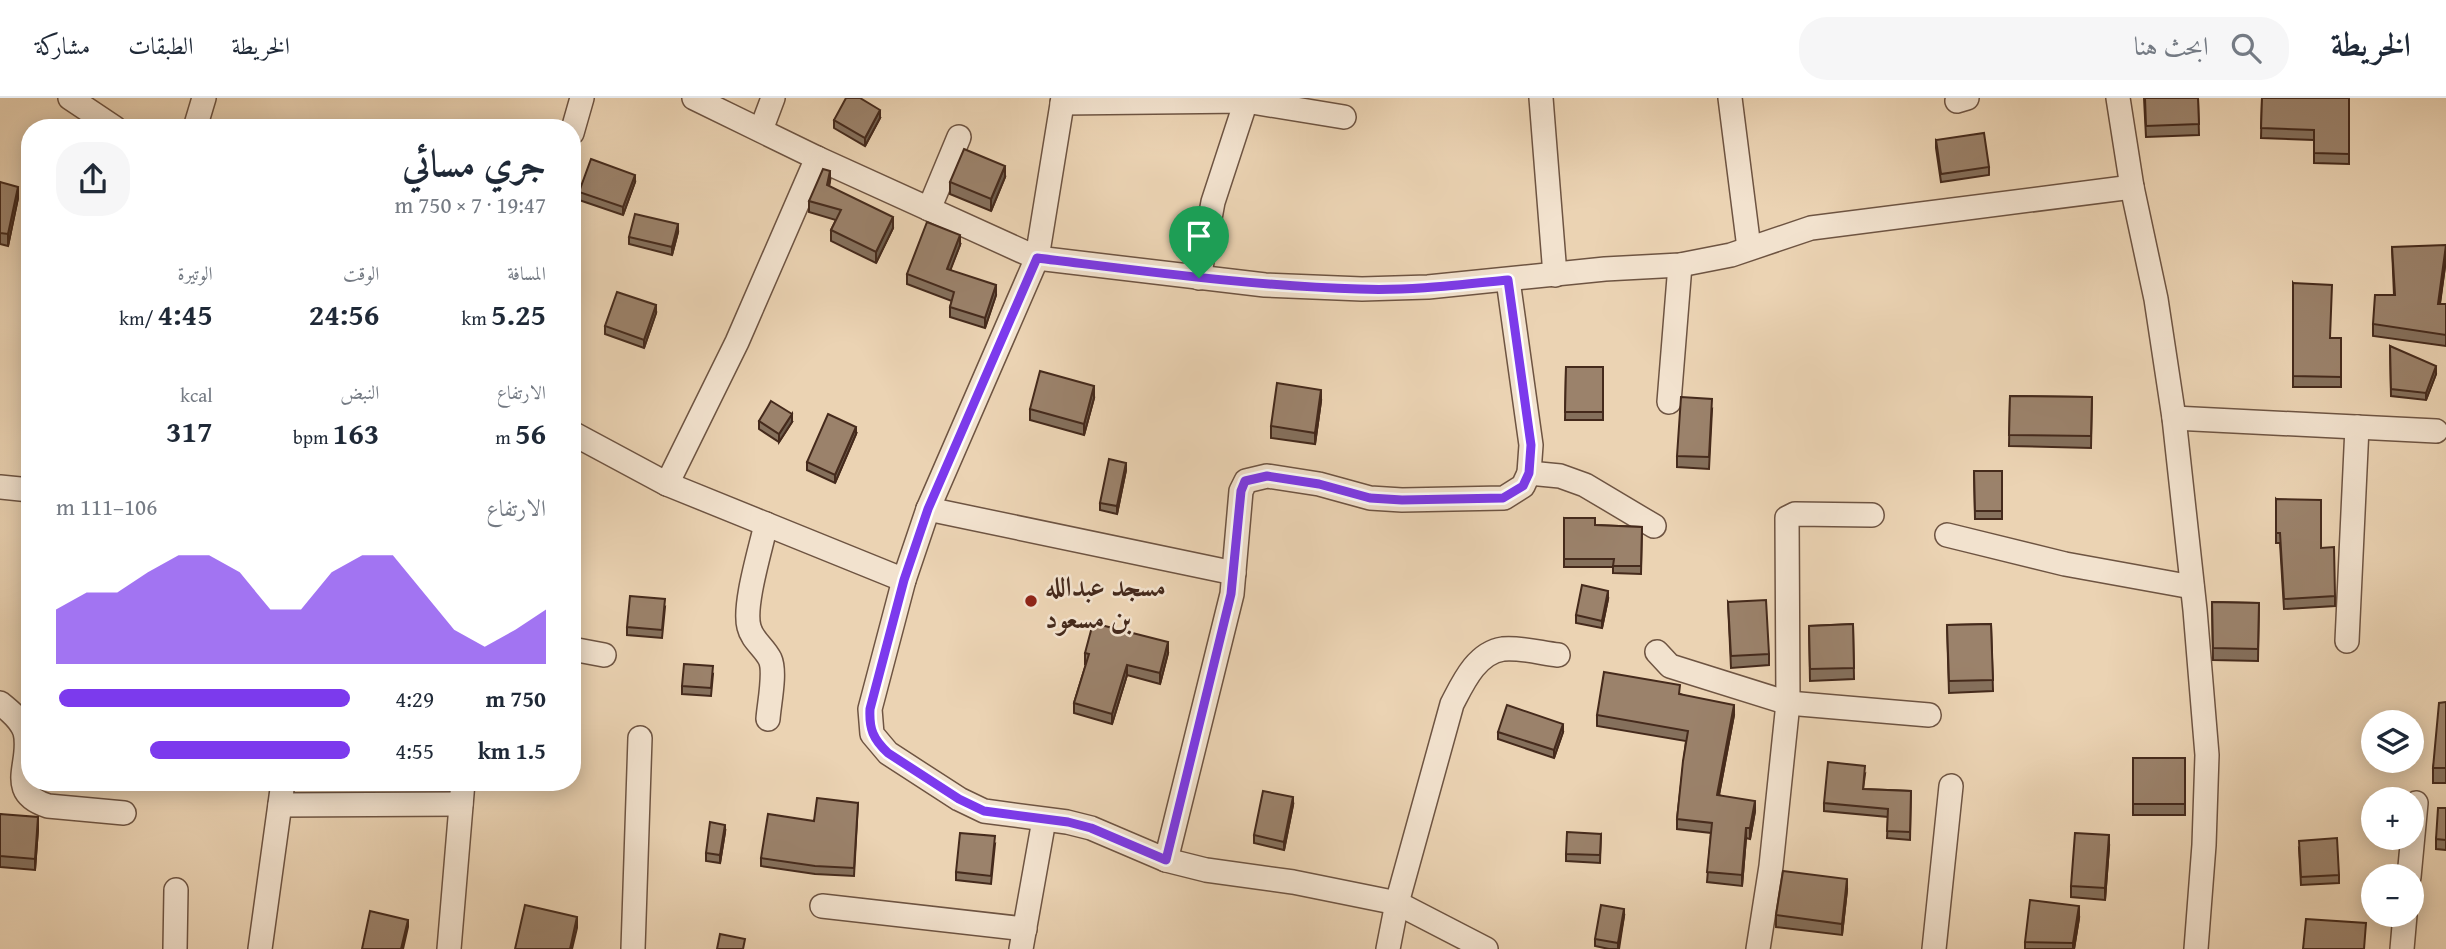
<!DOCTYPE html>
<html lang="ar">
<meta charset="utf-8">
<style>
body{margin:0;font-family:"Gentium Book Plus",Amiri,serif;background:#f6f6f7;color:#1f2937;direction:rtl;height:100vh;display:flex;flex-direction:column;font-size:26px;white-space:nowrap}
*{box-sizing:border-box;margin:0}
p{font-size:23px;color:#747a83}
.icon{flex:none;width:38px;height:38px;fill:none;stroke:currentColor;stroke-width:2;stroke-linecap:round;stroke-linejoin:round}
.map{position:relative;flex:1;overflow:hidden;direction:ltr}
.drawer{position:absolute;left:21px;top:21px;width:560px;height:672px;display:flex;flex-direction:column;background:#fff;border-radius:28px;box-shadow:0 4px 18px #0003;direction:rtl}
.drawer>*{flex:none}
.buttons{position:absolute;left:2361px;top:612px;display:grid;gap:14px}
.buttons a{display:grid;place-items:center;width:63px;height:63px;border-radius:50%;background:#fff;box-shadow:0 4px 18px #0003;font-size:35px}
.pin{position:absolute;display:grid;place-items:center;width:60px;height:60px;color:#fff;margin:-72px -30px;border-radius:50% 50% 50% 0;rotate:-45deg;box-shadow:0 0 7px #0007}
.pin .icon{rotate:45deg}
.round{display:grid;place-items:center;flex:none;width:74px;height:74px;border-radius:28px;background:#f6f6f7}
.headline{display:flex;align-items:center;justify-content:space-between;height:119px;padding:0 35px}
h1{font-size:38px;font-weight:700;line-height:52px}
.figures{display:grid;grid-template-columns:repeat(3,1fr);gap:10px;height:119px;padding:7px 35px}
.figures div{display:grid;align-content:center}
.figures b{font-size:30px;font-weight:700}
.figures small{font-size:19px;font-weight:400}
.figures p{font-size:19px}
.chart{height:196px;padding:14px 35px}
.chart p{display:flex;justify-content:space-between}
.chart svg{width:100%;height:126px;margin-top:7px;fill:#7c3aed;opacity:.7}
ul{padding:0 35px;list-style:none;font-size:23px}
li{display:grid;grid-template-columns:112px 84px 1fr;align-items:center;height:52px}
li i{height:18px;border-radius:9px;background:#7c3aed}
header{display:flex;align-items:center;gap:42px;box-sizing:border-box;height:98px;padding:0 35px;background:#fff;border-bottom:2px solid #e0e1e3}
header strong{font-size:33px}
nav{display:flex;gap:38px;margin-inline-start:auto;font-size:24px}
.search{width:490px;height:63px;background:#f6f6f7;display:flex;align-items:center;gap:18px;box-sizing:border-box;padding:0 24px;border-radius:28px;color:#747a83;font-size:26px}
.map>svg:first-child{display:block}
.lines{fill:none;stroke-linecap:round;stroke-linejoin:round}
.minor-casing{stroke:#6e5442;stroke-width:26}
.minor{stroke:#f2e2ce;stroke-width:23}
.wall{fill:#85705c;stroke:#452a1c;stroke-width:2}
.shaded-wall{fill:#6c5b4b;stroke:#452a1c;stroke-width:2}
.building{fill:#9b826b;stroke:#452a1c;stroke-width:2}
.route-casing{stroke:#fff;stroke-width:14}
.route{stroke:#7c3aed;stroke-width:9}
.poi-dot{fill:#8f2418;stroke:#f2e2ce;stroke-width:2.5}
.labels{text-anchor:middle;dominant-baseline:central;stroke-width:5;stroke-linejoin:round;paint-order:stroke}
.poi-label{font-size:28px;font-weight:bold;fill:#452a1c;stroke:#f2e2ce;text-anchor:start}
</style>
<header>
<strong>الخريطة</strong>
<div class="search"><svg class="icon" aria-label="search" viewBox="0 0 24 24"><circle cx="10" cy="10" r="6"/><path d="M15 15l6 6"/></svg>ابحث هنا</div>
<nav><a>الخريطة</a><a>الطبقات</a><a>مشاركة</a></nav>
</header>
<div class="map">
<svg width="2446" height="851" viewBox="0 0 2446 851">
<rect width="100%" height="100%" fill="#ebd3b3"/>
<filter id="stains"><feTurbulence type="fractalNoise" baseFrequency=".00286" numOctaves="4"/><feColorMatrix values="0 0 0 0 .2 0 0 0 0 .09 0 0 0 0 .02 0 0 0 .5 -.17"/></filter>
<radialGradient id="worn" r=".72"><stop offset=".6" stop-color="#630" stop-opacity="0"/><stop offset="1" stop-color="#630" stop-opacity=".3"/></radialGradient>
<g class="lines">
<g class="minor-casing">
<g id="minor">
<polyline points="70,0 115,30"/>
<polyline points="694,0 817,60 1037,160 1265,187 1362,191 1428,189 1605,171 1680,167 1731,157 1811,130 2132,89"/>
<polyline points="1063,0 1037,160 928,411 904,482 870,611 872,636 888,655 959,701 984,713 1067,724 1091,730 1166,762 1206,772 1293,784 1397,805 1486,851"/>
<polyline points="1541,0 1555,177"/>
<polyline points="1730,0 1749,150"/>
<polyline points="2118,0 2132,89 2156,201 2174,320 2195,512 2207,657 2204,747 2196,851"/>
<polyline points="1957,3 1967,0"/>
<polyline points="1062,5 1246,3 1344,19"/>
<polyline points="195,30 204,0"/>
<polyline points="761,32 773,0"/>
<polyline points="572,35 582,0"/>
<polyline points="929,111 959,39"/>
<polyline points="1199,180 1213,104 1247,0"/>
<polyline points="1669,304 1680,167"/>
<polyline points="2174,320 2436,333"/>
<polyline points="572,335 667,386 904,482"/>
<polyline points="1529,375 1560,378 1585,387 1654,428"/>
<polyline points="667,386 737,244 817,60"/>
<polyline points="0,389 30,392"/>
<polyline points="928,411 1234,475"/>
<path d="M766,426C761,450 743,507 749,529C752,542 764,549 770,561C776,574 769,606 768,621"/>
<polyline points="1947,437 2065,466 2192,489"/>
<polyline points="2347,543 2357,329"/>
<polyline points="572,551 604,557"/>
<polyline points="1657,554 1670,568 1788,605 1929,617"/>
<path d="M0,605C10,613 21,622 25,634C33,665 4,694 48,708L124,715"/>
<polyline points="280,707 461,706"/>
<polyline points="1166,762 1232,496 1241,393 1246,383 1267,378 1319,386 1370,400 1402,402 1504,400 1523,388 1529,375 1531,347 1508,182"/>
<polyline points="2409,779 2416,705"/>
<polyline points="822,808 1025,831"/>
<polyline points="175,851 176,792"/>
<polyline points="260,851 283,684"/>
<polyline points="449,851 463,684"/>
<polyline points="633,851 640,640"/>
<polyline points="1021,851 1044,722"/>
<path d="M1388,851L1397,805L1452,606C1463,585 1476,555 1503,551C1519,549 1541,555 1558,557"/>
<polyline points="1758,851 1771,768 1788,605 1787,420 1795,416 1872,417"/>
<polyline points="1934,851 1951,688"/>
<polyline points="2402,851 2405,817"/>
</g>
</g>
<use href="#minor" class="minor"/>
</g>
<g class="wall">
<polygon points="2144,0 2198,0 2199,37 2146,39"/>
<polygon points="2262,0 2349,0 2349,66 2314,65 2314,42 2261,40"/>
<polygon points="880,20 865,48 834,30 834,22"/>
<polygon points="1936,42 1989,69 1989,77 1941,84 1936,50"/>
<polygon points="1005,79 991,113 950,96 950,84"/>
<polygon points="830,83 829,88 893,130 876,165 831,143 831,132 836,122 809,114 809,103"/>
<polygon points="0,84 18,100 8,148 0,146"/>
<polygon points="635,84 623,117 579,102 579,94"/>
<polygon points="678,134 672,157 629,146 629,139"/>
<polygon points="960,147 950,172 996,197 985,230 950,219 950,209 952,203 907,186 907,176"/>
<polygon points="2392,149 2446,161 2440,206 2446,206 2446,248 2373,238 2373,226 2394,197"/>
<polygon points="2293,185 2330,240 2341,240 2341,289 2293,289"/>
<polygon points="656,215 644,250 605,236 605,228"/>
<polygon points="2390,248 2436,276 2426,302 2391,298"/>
<polygon points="1566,269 1603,269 1603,322 1565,322"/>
<polygon points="2010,298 2092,299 2091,350 2009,348"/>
<polygon points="1094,300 1084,337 1030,322 1030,311"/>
<polygon points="1321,303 1315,346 1271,340 1271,328"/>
<polygon points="1712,312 1709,371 1677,369 1677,358"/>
<polygon points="759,323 792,324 779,344 759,331"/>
<polygon points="856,336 835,385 807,372 807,364"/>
<polygon points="1126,372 1117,416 1100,412 1100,405"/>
<polygon points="1974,373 2002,373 2002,421 1975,421"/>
<polygon points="2276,401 2321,450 2335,498 2335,508 2284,511 2280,445 2276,445"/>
<polygon points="1564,420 1595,427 1642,429 1641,476 1613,475 1613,469 1564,469"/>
<polygon points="1608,501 1602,530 1576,525 1576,517"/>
<polygon points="1728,504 1769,556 1769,567 1731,570"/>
<polygon points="2212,504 2259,505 2258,563 2213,562"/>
<polygon points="665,509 662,540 627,537 627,529"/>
<polygon points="1853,526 1854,581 1810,583 1809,528"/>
<polygon points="1991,526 1993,593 1949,595 1947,527"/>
<polygon points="1085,555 1168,555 1160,586 1127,577 1112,626 1074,615 1074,605 1086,566 1085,566"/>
<polygon points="713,576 711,598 682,596 682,588"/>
<polygon points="1680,596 1734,617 1719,697 1755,713 1750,741 1746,740 1742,788 1707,784 1711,735 1677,731 1677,721 1686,643 1597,628 1597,617"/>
<polygon points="2446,604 2446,685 2433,685 2433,670"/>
<polygon points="1498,634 1563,634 1554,660 1498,641"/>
<rect x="2133" y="660" width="52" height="57"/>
<polygon points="1865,676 1863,691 1911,693 1910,742 1887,740 1888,719 1824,713 1824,705"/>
<polygon points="858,705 854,778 815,776 761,768 761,760 814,723"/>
<polygon points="1293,707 1284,752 1254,745 1254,737"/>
<polygon points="2446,710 2446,752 2436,751 2436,741"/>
<polygon points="0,716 38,731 35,772 0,769"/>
<polygon points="725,734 720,765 706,763 706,755"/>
<polygon points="1601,736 1600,765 1566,763 1566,756"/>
<polygon points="995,746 991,786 956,782 956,774"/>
<polygon points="2109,749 2105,802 2071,799 2071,788"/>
<polygon points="2299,750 2339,777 2339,785 2301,787"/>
<polygon points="1847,792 1842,837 1776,829 1776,817"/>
<polygon points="1624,818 1619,851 1609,851 1595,848 1595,841"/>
<polygon points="2079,820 2074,851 2025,851 2025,844"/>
</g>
<g class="shaded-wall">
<polygon points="880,12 880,20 865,48 865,40"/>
<polygon points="1005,68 1005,79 991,113 991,101"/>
<polygon points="830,73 830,83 827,98 827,87"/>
<polygon points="635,77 635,84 623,117 623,109"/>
<polygon points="18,89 18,100 8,148 8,136"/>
<polygon points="893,119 893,130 876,165 876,154"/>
<polygon points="678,126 678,134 672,157 672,149"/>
<polygon points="960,137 960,147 947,181 947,171"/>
<polygon points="2446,149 2446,161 2438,218 2438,206"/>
<polygon points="996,187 996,197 985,230 985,220"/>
<polygon points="656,207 656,215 644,250 644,242"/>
<polygon points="2436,268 2436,276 2426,302 2426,295"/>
<polygon points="1094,288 1094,300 1084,337 1084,326"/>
<polygon points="1321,292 1321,303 1315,346 1315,335"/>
<polygon points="792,316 792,324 779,344 779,336"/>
<polygon points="856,329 856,336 835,385 835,377"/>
<polygon points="1126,365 1126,372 1117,416 1117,408"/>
<polygon points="578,376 578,387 572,409 572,398"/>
<polygon points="1608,493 1608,501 1602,530 1602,523"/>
<polygon points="1168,544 1168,555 1160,586 1160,575"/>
<polygon points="1127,567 1127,577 1112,626 1112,616"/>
<polygon points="1734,607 1734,617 1717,707 1717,697"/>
<polygon points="1563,626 1563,634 1554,660 1554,652"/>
<polygon points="1293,699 1293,707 1284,752 1284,744"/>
<polygon points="1755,703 1755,713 1750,741 1750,730"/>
<polygon points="38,719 38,731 35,772 35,761"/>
<polygon points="725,727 725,734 720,765 720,757"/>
<polygon points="1746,730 1746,740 1742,788 1742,777"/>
<polygon points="2109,737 2109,749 2105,802 2105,790"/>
<polygon points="1847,781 1847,792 1842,837 1842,826"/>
<polygon points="2079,808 2079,820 2074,851 2073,851 2073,845"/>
<polygon points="1624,811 1624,818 1618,851 1618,845"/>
<polygon points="577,819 577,830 572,851 570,851"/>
<polygon points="408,822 408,829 403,851 401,851"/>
</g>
<g class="building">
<polygon points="846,0 860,0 880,12 865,40 834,22"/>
<polygon points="2145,0 2198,0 2199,26 2146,28"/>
<polygon points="2262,0 2349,0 2349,56 2314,55 2314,32 2261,30"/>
<polygon points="1984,35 1989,69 1941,76 1936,42"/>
<polygon points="964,51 1005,68 991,101 950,84"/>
<polygon points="591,61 635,77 623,109 579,94"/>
<polygon points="823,71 830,73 827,87 893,119 876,154 831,132 841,112 809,103"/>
<polygon points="0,84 18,89 8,136 0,135"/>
<polygon points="635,116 678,126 672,149 629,139"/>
<polygon points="927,124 960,137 947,171 996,187 985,220 950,209 954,194 907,176"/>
<polygon points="2446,147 2438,206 2446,206 2446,237 2373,226 2375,197 2395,197 2392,149"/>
<polygon points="2293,185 2332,187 2330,240 2341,240 2341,279 2293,278"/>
<polygon points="617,194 656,207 644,242 605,228"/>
<polygon points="2390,248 2436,268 2426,295 2391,291"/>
<polygon points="1566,269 1603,269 1603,314 1565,314"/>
<polygon points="1040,273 1094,288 1084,326 1030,311"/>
<polygon points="1277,285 1321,292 1315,335 1271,328"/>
<polygon points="2010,298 2092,299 2091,338 2009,337"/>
<polygon points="1681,299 1712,301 1709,359 1677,358"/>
<polygon points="771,303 792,316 779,336 759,323"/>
<polygon points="828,316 856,329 835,377 807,364"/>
<polygon points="1109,361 1126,365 1117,408 1100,405"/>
<polygon points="1974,373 2002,373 2002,413 1975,413"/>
<polygon points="572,374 578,376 572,398"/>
<polygon points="2276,401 2321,402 2321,450 2334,449 2335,498 2284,501 2280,435 2276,435"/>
<polygon points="1564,420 1595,420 1595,427 1642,429 1641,468 1613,468 1614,461 1564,461"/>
<polygon points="1582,487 1608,493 1602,523 1576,517"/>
<polygon points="630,498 665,501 662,532 627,529"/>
<polygon points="1766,502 1769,556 1731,558 1728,504"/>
<polygon points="2212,504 2259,505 2258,551 2213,550"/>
<polygon points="1093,525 1168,544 1160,575 1127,567 1112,616 1074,605 1089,556 1085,555"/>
<polygon points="1853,526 1854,570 1810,571 1809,528"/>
<polygon points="1991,526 1993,582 1949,583 1947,527"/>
<polygon points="684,566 713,568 711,590 682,588"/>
<polygon points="1604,574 1680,587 1679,596 1734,607 1717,697 1755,703 1750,730 1746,730 1742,777 1707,774 1712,725 1677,721 1683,663 1688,633 1597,617"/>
<polygon points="2446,604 2446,670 2433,670 2439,605"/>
<polygon points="1507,607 1563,626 1554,652 1498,634"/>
<rect x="2133" y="660" width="52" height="46"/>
<polygon points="1828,664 1865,668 1863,691 1911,693 1910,734 1887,733 1888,711 1824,705"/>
<polygon points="1263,693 1293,699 1284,744 1254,737"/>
<polygon points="817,700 858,705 854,770 815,768 761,760 768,716 814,723"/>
<polygon points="2438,710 2446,710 2446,742 2436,741"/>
<polygon points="0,716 38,719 35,761 0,758"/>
<polygon points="710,724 725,727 720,757 706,755"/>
<polygon points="1567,734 1601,736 1600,757 1566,756"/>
<polygon points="960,735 995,738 991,778 956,774"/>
<polygon points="2075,735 2109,737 2105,790 2071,788"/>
<polygon points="2337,740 2339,777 2301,779 2299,743"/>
<polygon points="1783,773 1847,781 1842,826 1776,817"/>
<polygon points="2030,802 2079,808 2073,845 2025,844"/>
<polygon points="525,807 577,819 570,851 515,851"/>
<polygon points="1601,807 1624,811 1618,845 1595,841"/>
<polygon points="370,813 408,822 401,851 362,851"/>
<polygon points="2306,821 2366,825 2364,851 2303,851"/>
<polygon points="720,836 745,841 743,851 717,851"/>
</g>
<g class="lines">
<g class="route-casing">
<path id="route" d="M1037,160C1144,173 1251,188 1359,191C1409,193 1458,187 1508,182L1531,347L1529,375L1523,388L1503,400L1402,402L1370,400L1319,386L1267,378L1245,383L1241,393L1231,496L1166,762L1091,730L1068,724L984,713L959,701L888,655C873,641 869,631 870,611L904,482L928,411Z"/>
</g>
<use href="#route" class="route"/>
</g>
<circle class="poi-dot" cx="1031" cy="503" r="7"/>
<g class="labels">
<g class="poi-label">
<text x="1045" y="487">مسجد عبدالله<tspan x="1045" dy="32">بن مسعود</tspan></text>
</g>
</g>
<rect width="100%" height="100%" filter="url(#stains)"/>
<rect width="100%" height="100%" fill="url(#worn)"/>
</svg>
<div class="buttons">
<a><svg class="icon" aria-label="layers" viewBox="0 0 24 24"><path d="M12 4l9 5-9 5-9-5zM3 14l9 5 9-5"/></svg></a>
<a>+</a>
<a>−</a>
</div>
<div class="pin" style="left:1199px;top:180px;background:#1e9e55"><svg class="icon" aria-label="arrive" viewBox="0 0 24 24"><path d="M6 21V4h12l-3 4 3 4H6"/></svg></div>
<section class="drawer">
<div class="headline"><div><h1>جري مسائي</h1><p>19:47 · 7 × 750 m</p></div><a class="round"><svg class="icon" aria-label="share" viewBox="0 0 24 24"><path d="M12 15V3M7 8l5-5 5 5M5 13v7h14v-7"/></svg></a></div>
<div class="figures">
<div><p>المسافة</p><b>5.25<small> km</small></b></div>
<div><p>الوقت</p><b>24:56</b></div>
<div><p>الوتيرة</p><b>4:45<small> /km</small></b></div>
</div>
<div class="figures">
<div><p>الارتفاع</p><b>56<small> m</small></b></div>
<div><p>النبض</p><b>163<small> bpm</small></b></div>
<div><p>kcal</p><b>317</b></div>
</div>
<div class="chart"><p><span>الارتفاع</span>106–111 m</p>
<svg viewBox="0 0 160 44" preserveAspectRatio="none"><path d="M0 44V25L10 19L20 19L30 12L40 6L50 6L60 12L70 25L80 25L90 12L100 6L110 6L120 19L130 32L140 38L150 32L160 25V44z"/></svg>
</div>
<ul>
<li><b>750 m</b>4:29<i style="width:99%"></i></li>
<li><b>1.5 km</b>4:55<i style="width:68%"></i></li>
</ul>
</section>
</div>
